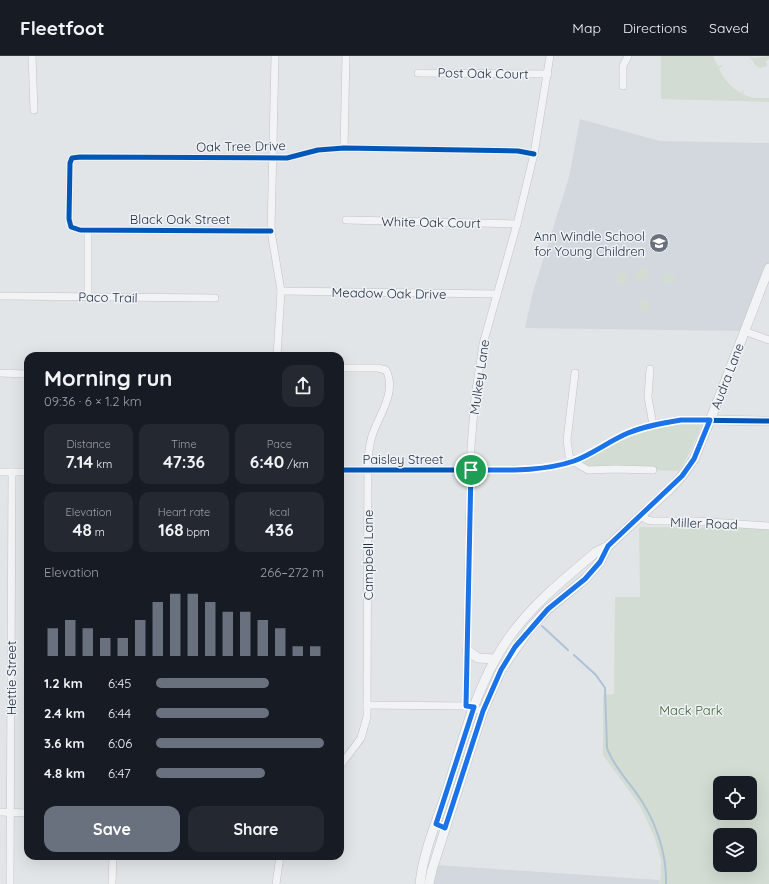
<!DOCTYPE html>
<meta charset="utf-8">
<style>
body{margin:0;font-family:Quicksand,sans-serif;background:#242831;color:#f1f3f6;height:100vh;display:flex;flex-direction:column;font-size:15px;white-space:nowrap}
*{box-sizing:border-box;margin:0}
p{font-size:13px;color:#9ea1a6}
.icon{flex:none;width:22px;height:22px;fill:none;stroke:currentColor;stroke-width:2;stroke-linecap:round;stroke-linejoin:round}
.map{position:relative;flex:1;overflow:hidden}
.drawer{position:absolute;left:24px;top:296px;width:320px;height:508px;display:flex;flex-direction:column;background:#171b24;border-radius:12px;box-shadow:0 4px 16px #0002}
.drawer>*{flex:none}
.controls{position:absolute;left:713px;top:720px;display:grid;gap:8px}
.controls a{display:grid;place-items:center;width:44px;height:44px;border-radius:8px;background:#171b24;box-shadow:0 4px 16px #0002;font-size:20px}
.pin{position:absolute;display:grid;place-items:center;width:34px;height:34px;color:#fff;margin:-17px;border:2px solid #fff;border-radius:50%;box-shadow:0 1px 4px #0007}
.round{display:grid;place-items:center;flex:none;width:42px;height:42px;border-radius:12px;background:#242831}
.overview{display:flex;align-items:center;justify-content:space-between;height:68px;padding:0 20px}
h1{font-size:22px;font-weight:700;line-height:30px}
.figures{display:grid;grid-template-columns:repeat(3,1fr);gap:6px;height:68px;padding:4px 20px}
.figures div{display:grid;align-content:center;border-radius:10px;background:#242831;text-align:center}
.figures b{font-size:17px;font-weight:700}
.figures small{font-size:11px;font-weight:400}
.figures p{font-size:11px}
.chart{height:112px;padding:8px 20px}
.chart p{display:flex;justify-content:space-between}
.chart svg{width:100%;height:72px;margin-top:4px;stroke:#68717d;stroke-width:6}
.action{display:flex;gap:8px;margin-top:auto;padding:8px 20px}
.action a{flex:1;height:46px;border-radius:12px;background:#68717d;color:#fff;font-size:16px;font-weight:700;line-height:46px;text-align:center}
.action a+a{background:#242831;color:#f1f3f6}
ul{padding:0 20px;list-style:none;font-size:13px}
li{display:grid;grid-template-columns:64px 48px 1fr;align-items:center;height:30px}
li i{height:10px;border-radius:5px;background:#68717d}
header{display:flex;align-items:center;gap:24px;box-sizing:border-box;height:56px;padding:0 20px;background:#171b24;border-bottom:1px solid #363941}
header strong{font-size:19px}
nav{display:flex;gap:22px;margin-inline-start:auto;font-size:14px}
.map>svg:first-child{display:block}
.built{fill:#d2d8de}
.green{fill:#d3dcd2;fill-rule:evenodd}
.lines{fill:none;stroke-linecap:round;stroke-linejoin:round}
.stream{stroke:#aec2d6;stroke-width:2}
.minor-casing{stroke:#c0c3c6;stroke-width:8}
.tertiary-casing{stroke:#c0c3c6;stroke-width:10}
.minor{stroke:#f2f3f4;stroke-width:7}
.tertiary{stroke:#f2f3f4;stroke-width:9}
.cycleway-casing{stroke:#eff3f7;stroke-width:8}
.cycleway{stroke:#0057b8;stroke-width:5}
.route-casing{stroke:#fff;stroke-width:8}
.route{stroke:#1a73e8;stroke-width:5}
.labels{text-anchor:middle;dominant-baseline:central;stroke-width:3;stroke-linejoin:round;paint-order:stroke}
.street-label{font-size:13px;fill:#273243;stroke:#eff3f7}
.poi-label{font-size:13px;fill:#273243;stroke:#eff3f7;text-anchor:end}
.park-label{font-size:13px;fill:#3d6032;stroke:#eff3f7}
</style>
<header>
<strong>Fleetfoot</strong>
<nav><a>Map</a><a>Directions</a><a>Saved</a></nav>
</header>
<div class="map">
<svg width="769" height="828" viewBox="0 0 769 828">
<rect width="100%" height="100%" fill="#e2e5e8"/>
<g class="built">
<polygon points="580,63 660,85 769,87 769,212 744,275 525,272 533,236 569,121"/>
<polygon points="423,808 659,824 659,828 420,828"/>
</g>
<g class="green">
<path d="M661,0H713L718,10L723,9L719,13C724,23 731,31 741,37L744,33L743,38L753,42H769V46L661,43Z"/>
<polygon points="749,0 753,2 769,0 769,3 766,5 767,10 761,12 756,10"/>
<polygon points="644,211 649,218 647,224 643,225 634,223 634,218"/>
<circle cx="622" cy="222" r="6"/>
<polygon points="664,217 675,219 675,225 672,227 663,227 661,224"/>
<circle cx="644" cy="250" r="6"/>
<polygon points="704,364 690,396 679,415 616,413 588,414 577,403 653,369"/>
<path d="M639,471L769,472V828H659L661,821V804L654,780L640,750L603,699V639L614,638L615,541H640ZM720,727H750V757H720ZM720,779H750V809H720Z"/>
</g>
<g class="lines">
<g class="stream">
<polyline points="542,570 568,594"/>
<path d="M574,599L596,619L605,632L607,692C613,709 627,724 637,738C655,763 667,797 666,828"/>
</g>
<g class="minor-casing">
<g id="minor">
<polyline points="32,0 34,54"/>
<polyline points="275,0 271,175 281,235 277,300"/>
<polyline points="418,17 548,18"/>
<polyline points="623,30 623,10 628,0"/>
<polyline points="344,92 346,0"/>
<polyline points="346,164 517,168"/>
<polyline points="88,174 88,240"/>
<polyline points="271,175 80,174 71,171 69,163 70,107 72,102 80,101 287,102 318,94 344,92 518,95 534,98"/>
<polyline points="281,235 497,238"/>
<polyline points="0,240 215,242"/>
<polyline points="744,275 769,284"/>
<path d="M340,312H378L386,314C397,335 380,358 373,377C370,385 369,394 368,402L367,661L361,682L340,710"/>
<polyline points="650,313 648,341 653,369"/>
<polyline points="0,317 26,318"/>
<polyline points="575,317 567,384 569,399 572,405 588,414 616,413 653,414"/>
<polyline points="340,414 511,414 549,411 577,403 628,377 653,369 681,364 710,364"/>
<polyline points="0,416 28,416"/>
<polyline points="641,459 647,464 653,465 696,465 769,470"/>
<polyline points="367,649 466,650 483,655"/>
<polyline points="466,650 471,391 475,341 483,288 517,168 534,98 550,0"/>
<polyline points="0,756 28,757"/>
<polyline points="10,828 12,416"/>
<polyline points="112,828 113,800"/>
<polyline points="276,828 280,800"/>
</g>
</g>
<g class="tertiary-casing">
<g id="tertiary">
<polyline points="710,364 769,365"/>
<polyline points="467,594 478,602 495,603"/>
<path d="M420,828C423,797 436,767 446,738C463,683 478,622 513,576C536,545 567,521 596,496L608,490L670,433L682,420L694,403L713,357L769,212"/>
<polyline points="429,828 432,814 483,655 501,614 531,571 548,553 585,523 600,506 608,490"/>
</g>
</g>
<use href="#minor" class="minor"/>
<use href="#tertiary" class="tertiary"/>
<g class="cycleway-casing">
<g id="cycleway">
<polyline points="271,175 80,174 71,171 69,163 70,107 72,102 80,101 287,102 318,94 344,92 518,95 534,98"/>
<polyline points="340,414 511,414 549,411 577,403 628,377 653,369 681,364 769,365"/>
</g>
</g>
<use href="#cycleway" class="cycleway"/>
</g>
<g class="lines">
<g class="route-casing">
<path id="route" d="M681,364H710L694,403L682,420L608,490L600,506L585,523L548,553L515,591L501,614L483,655L445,772L436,768L474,651L466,650L471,414C505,414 541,416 574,405C593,398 609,385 628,377C645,370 663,367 681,364Z"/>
</g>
<use href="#route" class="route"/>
</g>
<defs>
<g id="school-disc" transform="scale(1)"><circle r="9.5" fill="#68717d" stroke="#eff3f7"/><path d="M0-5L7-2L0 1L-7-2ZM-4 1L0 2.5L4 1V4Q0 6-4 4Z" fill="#fff"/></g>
</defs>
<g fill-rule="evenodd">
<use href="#school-disc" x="659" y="187"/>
</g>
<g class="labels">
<g class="street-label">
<text transform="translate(483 17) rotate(1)">Post Oak Court</text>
<text transform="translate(241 90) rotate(-1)">Oak Tree Drive</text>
<text x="180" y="163">Black Oak Street</text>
<text transform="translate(431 166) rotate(1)">White Oak Court</text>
<text transform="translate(389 237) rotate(1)">Meadow Oak Drive</text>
<text transform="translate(108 241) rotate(1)">Paco Trail</text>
<text transform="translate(727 320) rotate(-69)">Audra Lane</text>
<text transform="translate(479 321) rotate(-82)">Mulkey Lane</text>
<text x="403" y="403">Paisley Street</text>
<text transform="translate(704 467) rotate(2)">Miller Road</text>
<text transform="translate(368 499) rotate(-90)">Campbell Lane</text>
<text transform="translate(11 622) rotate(-90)">Hettie Street</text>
</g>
<g class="poi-label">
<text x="645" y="180">Ann Windle School<tspan x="645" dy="15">for Young Children</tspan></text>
</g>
<g class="park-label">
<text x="691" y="654">Mack Park</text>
</g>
</g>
</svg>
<div class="controls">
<a><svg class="icon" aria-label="locate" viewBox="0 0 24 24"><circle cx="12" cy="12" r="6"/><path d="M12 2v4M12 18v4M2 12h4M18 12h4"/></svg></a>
<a><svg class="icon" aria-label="layers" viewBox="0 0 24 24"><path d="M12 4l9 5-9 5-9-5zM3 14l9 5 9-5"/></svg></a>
</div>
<div class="pin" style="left:471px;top:414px;background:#1e9e55"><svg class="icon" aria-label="arrive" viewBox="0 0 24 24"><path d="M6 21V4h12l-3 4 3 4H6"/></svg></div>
<section class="drawer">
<div class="overview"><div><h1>Morning run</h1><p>09:36 · 6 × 1.2 km</p></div><a class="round"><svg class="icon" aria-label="share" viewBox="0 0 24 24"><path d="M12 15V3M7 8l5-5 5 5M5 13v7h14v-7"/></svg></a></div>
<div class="figures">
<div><p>Distance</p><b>7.14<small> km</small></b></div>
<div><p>Time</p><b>47:36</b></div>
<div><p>Pace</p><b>6:40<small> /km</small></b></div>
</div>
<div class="figures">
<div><p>Elevation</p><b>48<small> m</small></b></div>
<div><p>Heart rate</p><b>168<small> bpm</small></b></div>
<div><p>kcal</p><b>436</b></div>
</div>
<div class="chart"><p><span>Elevation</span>266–272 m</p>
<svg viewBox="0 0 160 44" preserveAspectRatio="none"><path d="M5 44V27M15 44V22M25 44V27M35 44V33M45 44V33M55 44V22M65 44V11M75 44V6M85 44V6M95 44V11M105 44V17M115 44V17M125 44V22M135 44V27M145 44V38M155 44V38"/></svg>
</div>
<ul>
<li><b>1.2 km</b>6:45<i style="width:67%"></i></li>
<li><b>2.4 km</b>6:44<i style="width:67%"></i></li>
<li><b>3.6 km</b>6:06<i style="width:100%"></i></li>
<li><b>4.8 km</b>6:47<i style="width:65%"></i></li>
</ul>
<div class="action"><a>Save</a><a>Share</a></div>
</section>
</div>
